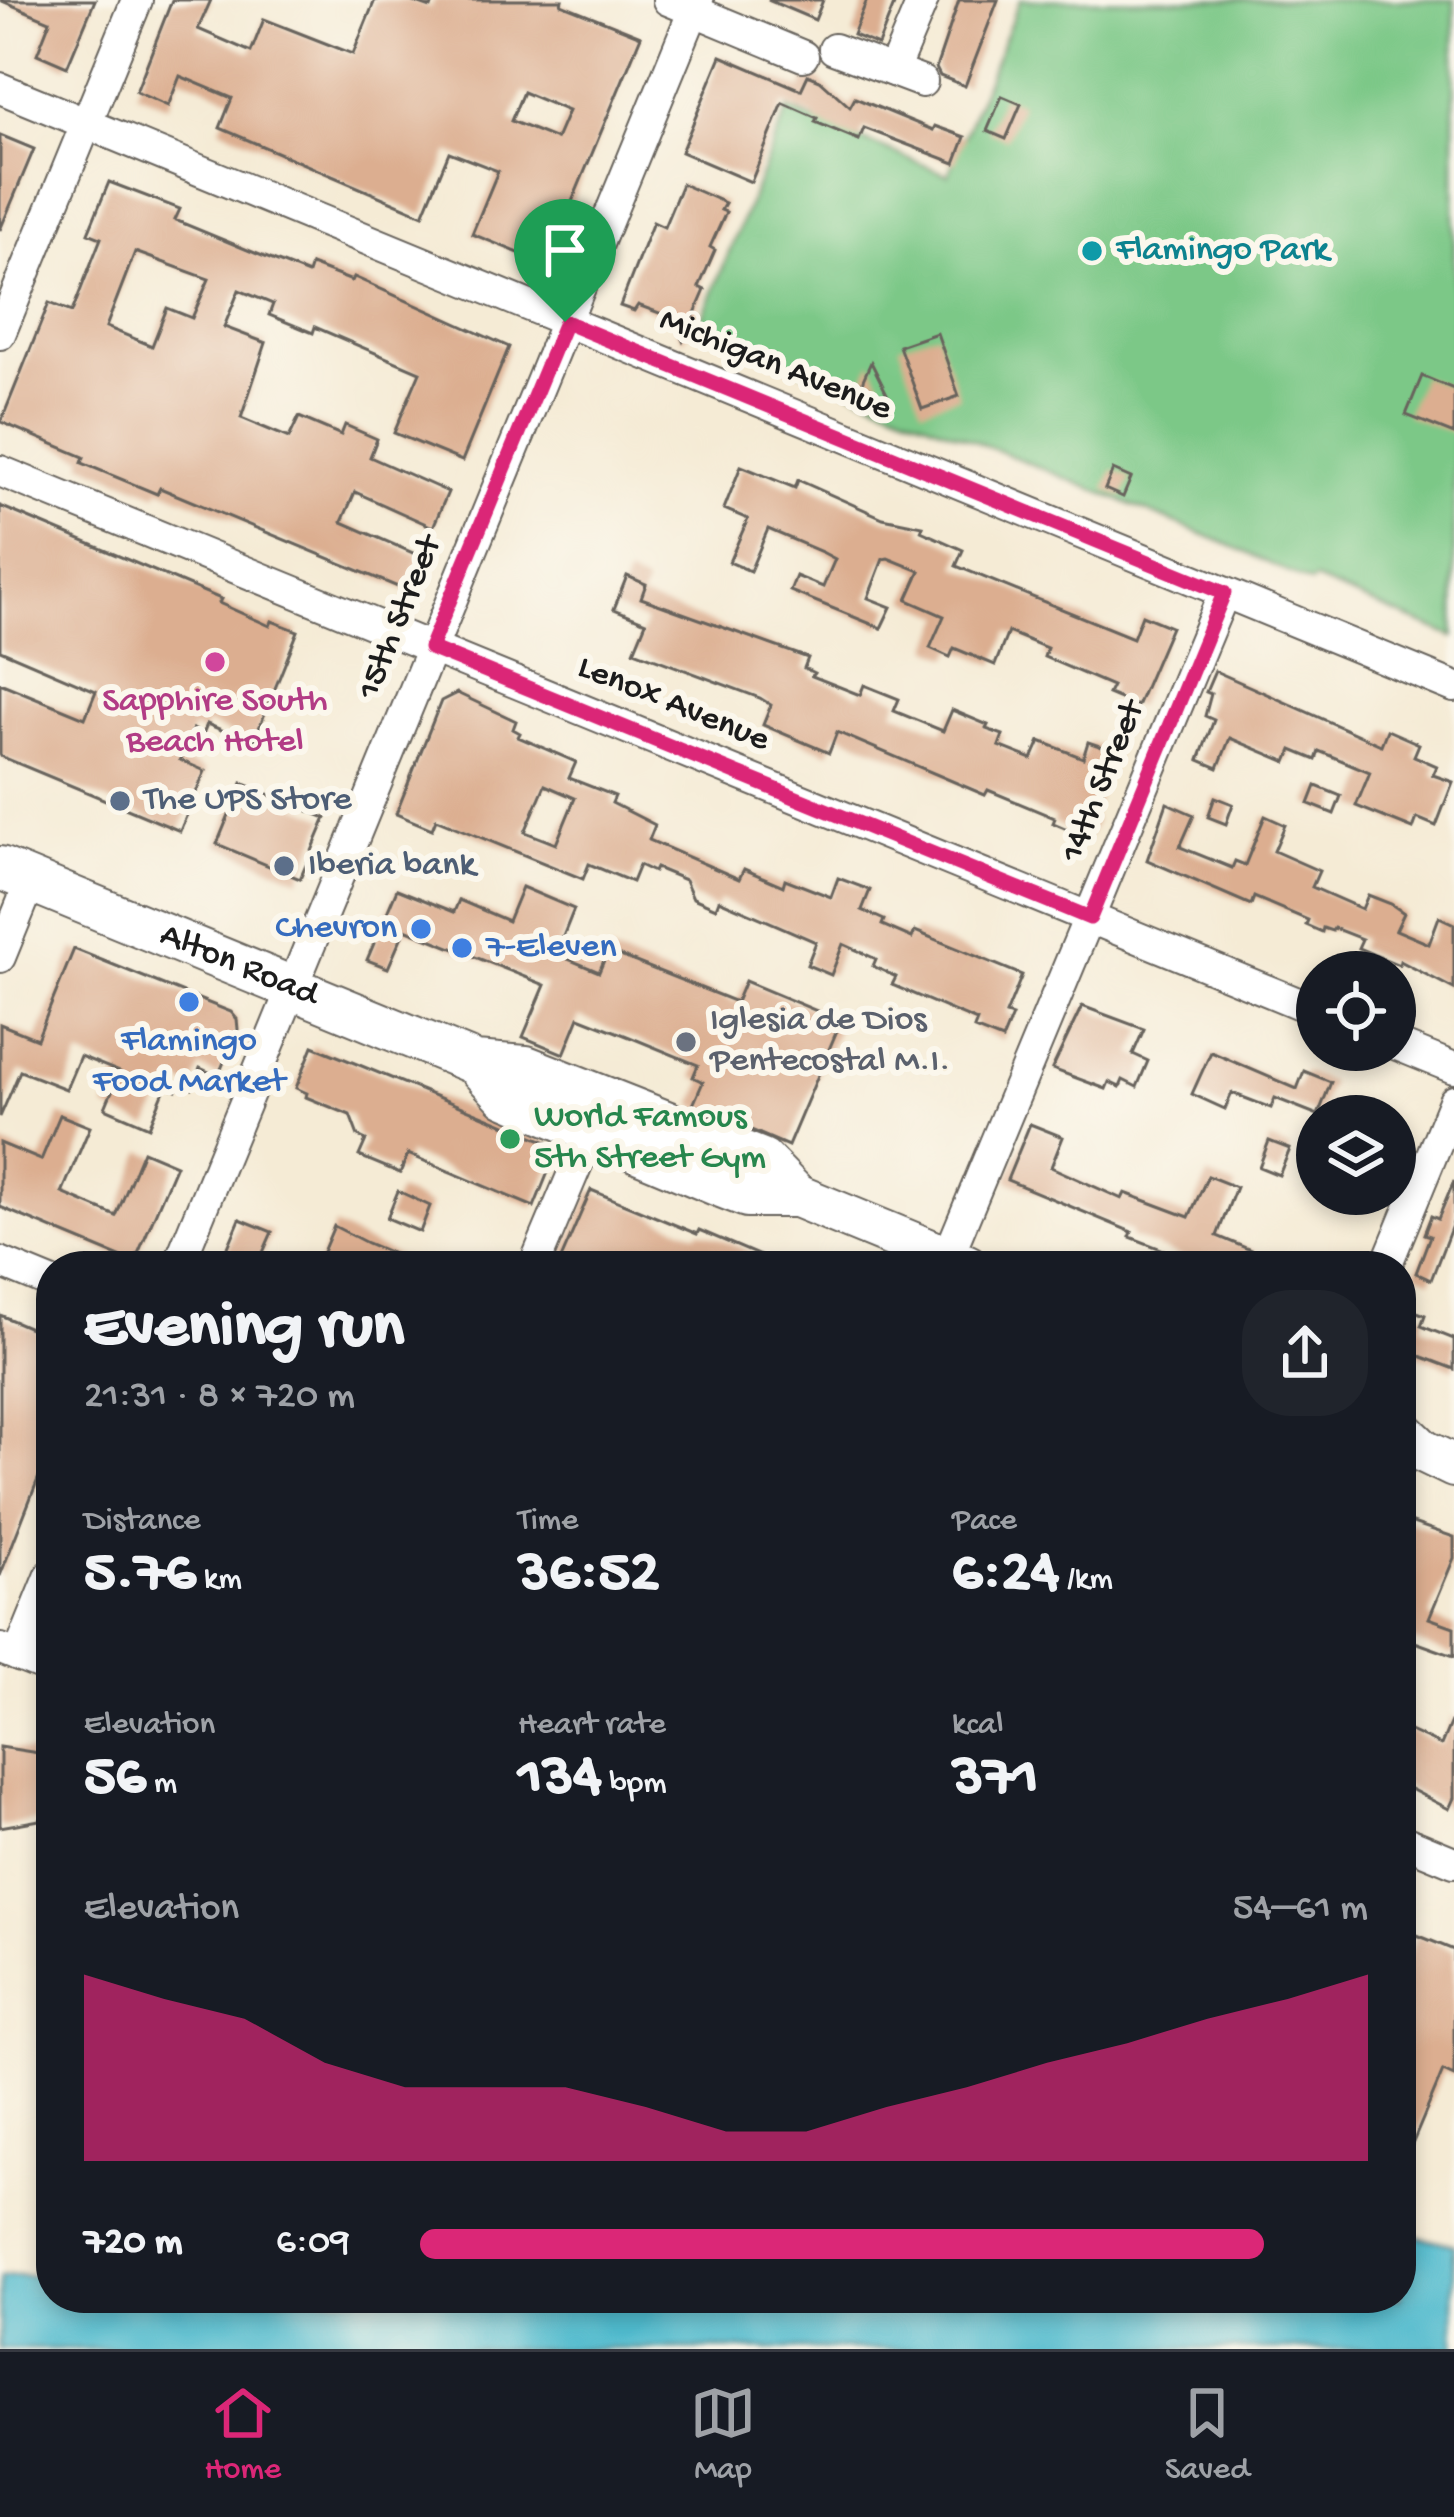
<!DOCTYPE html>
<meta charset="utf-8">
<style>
body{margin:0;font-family:"Gochi Hand",sans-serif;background:#20242c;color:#f1f3f6;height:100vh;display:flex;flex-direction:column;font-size:45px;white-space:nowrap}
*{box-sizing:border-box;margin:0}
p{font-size:39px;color:#9ea1a6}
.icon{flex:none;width:66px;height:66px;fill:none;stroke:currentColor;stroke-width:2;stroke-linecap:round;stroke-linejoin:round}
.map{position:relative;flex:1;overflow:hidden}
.sheet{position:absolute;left:36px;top:1251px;width:1380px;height:1062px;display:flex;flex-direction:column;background:#171b24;border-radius:48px;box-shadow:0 6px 18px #0003}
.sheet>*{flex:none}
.tools{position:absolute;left:1296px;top:951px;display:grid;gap:24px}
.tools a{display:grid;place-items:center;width:120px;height:120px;border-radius:50%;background:#171b24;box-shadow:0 6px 18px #0003;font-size:60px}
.pin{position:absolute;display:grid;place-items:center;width:102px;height:102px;color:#fff;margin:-123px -51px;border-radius:50% 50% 50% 0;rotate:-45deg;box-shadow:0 0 12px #0007}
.pin .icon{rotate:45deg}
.round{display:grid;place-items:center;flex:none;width:126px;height:126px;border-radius:48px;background:#20242c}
.head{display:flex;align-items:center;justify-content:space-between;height:204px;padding:0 48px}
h1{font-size:66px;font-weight:700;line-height:90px}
.stats{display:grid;grid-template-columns:repeat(3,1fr);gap:18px;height:204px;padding:12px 48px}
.stats div{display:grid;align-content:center}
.stats b{font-size:60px;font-weight:700}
.stats small{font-size:33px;font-weight:400}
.stats p{font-size:33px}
.chart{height:336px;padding:24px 48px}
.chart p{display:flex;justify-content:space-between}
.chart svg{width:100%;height:216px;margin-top:12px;fill:#db2777;opacity:.7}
ul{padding:0 48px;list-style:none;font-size:39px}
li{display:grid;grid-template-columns:192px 144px 1fr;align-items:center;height:90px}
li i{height:30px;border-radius:15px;background:#db2777}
.tabs{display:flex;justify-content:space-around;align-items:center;height:168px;border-top:3px solid #363941;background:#171b24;font-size:33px;color:#9ea1a6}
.tabs a{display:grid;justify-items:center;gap:6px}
.tabs .on{color:#db2777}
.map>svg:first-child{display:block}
.green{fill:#7cc887;stroke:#4c7252;stroke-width:3}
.water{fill:#50bacd;stroke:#366b74;stroke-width:3}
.building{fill:#dcae90;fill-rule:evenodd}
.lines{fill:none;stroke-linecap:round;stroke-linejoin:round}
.minor-casing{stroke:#68645d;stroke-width:34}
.highway-casing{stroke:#68645d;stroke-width:46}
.minor{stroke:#fff;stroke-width:30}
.highway{stroke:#fff;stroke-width:42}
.route-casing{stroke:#fff;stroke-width:24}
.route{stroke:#db2777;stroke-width:15}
.culture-dot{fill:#0f9aa8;stroke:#fbf7ec;stroke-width:4.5}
.hotel-dot{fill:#d1479c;stroke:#fbf7ec;stroke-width:4.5}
.service-dot{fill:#5c6f8a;stroke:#fbf7ec;stroke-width:4.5}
.shop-dot{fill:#3f7fe0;stroke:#fbf7ec;stroke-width:4.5}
.worship-dot{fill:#6b7280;stroke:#fbf7ec;stroke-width:4.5}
.leisure-dot{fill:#2e9e5b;stroke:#fbf7ec;stroke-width:4.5}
.labels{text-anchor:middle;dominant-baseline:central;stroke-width:12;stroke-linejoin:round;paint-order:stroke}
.culture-label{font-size:36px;fill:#0d838f;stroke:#fbf7ec;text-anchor:start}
.street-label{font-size:36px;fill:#1c1c1c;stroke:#fbf7ec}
.hotel-label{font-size:36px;fill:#b23c85;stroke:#fbf7ec}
.service-label{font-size:36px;fill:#4e5e75;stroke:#fbf7ec;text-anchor:start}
.shop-label{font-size:36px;fill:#366cbe;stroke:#fbf7ec;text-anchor:end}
.worship-label{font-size:36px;fill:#5b616d;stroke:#fbf7ec;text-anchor:start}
.leisure-label{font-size:36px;fill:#27864d;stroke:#fbf7ec;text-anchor:start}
</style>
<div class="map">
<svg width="1454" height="2349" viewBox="0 0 1454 2349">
<rect width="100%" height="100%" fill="#fbf7ec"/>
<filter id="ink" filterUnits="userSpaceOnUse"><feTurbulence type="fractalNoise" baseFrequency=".00833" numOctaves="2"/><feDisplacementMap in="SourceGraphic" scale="24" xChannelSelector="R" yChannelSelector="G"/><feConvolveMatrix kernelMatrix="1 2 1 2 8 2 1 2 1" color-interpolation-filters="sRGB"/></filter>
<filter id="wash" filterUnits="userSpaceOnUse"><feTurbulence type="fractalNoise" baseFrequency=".004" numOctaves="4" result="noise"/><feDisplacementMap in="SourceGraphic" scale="48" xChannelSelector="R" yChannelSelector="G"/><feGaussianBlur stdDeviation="2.7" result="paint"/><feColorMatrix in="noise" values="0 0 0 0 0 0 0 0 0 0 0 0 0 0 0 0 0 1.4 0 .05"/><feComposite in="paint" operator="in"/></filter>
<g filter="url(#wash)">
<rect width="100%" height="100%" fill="#f5ebd5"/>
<polygon class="green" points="1020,0 1454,0 1454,637 1315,580 1311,583 1229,545 698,328 788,109 948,175"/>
<polygon class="water" points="1401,2232 1454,2245 1454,2349 0,2349 0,2277 51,2274 51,2298 1401,2298"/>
<g id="blocks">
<g class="building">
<polygon points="0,0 95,0 67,67 37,54 50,21"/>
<path d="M172,0H211L198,29L251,52L264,19L353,54L375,0H408L431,8L434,0H562L561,4L641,36L546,264L472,234L498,171L449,152L423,215L220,128L232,98L180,76L168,106L136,92ZM523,92L568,111L556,139L511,121Z"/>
<polygon points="768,0 823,0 815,20"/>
<polygon points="867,0 896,0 878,45 853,35"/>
<polygon points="959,0 998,0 965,86 940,76 936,68"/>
<polygon points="721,56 801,90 808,75 820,80 850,107 855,98 933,130 935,126 965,137 955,163 864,128 859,140 815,122 817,118 783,103 751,182 681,152"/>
<polygon points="1002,96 1021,104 1006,139 987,131"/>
<polygon points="0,135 34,149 0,230"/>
<path d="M109,182L180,209L175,220L255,253L308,274L311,265L352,281L354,277L509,347L462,461L394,433L420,372L315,327L313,333L269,315L273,304L239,290L224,327L266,343L241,418L289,438L299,417L341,435L345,425L377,439L370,457L448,492L433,527L355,492L342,522L420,556L405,590L160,488L157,494L82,463L84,457L1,422L49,303L72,312L101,238L88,233ZM135,252L209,279L192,318L167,308L152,346L106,327Z"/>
<polygon points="682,184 725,203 721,210 726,212 710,247 715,250 699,287 705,290 683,341 673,318 638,305 634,311 620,306 653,222 664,227"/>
<polygon points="937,333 959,396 922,409 899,346"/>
<polygon points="871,362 889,398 872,396 865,391 863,380"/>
<polygon points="1422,376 1454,389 1454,434 1406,415"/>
<polygon points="741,466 795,488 798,480 883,518 923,526 921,531 963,550 956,566 1133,638 1142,615 1171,627 1137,706 1108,694 1112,686 1044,657 1047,648 1008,632 995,665 954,648 950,657 930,648 944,616 907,600 920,571 888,558 883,559 868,598 891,607 881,628 790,591 796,576 823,587 835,559 822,552 768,529 750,571 729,562 748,519 724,509"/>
<polygon points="1113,470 1131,478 1123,497 1105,489"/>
<polygon points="0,506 221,599 219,603 270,626 272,621 298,631 253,743 207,724 203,734 193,729 180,760 205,771 180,831 0,756 0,683 85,718 96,691 0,650"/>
<polygon points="627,576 646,584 641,598 808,658 804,668 814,673 812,676 860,695 864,685 899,699 894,711 943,731 952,710 988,725 986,729 1003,735 999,746 1032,759 1040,741 1083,758 1088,742 1117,752 1091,818 1096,820 1088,838 1053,823 1055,818 988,790 985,795 837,732 829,753 763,725 771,705 760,698 634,651 646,622 614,609"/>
<polygon points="1215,671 1381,745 1387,730 1419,744 1414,756 1437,766 1433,775 1453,782 1436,826 1417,818 1413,829 1356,806 1370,772 1319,751 1316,760 1292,750 1287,762 1230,738 1218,768 1199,760 1214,720 1205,716 1211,694 1206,692"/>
<path d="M457,693L516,721L513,729L520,733L518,737L576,762L569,778L615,796L612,803L655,825L649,840L739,879L744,869L783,886L785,879L831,897L838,878L870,890L862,910L884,920L882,925L912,938L915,931L1022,975L1006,1014L1012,1016L1002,1040L974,1029L977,1021L892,985L896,977L873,966L876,959L843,944L831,975L807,965L816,942L719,900L716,908L693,898L685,880L656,868L654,872L639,865L632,882L589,864L583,879L436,819L432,829L396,814L441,701ZM545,785L575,798L556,844L525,832Z"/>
<polygon points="242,783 326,818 300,879 217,844"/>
<polygon points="1316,786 1341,796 1334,814 1309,804"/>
<polygon points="1215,797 1233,804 1226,824 1208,817"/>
<polygon points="1167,803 1194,815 1180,847 1232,868 1235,861 1245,865 1265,816 1285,825 1274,851 1319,871 1312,887 1362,909 1368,895 1391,904 1404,913 1396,930 1429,944 1439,917 1454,924 1454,989 1400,961 1399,965 1358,948 1362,939 1334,928 1332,931 1323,928 1322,932 1306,925 1308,920 1254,897 1251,905 1147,860"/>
<polygon points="522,887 574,909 556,954 599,972 608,951 736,1002 745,981 841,1021 788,1146 693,1105 703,1082 693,1077 698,1065 632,1038 579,1017 564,1054 523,1037 545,985 405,929 388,968 367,960 397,889 454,912 459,900 508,921"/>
<polygon points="74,949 231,1012 237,1019 238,1029 218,1076 200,1068 192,1088 179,1082 176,1090 166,1086 149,1127 105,1108 120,1072 80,1056 66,1089 20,1071 0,1117 0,1024 37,1039"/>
<polygon points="1082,1006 1144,1029 1133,1054 1148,1061 1137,1087 1123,1080 1120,1087 1109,1082 1106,1089 1052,1069"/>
<polygon points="313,1046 547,1142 555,1155 534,1207 408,1154 400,1173 359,1156 366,1140 358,1136 350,1115 306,1097 307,1093 296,1088"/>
<polygon points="1211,1052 1297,1089 1304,1071 1331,1082 1318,1115 1275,1098 1271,1108 1232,1093 1225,1109 1192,1094"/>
<polygon points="60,1115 90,1127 62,1193 116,1216 143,1151 176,1165 134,1263 0,1207 0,1143 41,1160"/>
<polygon points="1030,1124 1063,1137 1051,1167 1122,1199 1125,1193 1189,1217 1208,1176 1236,1187 1217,1236 1258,1253 1253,1266 1205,1266 1130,1237 1132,1232 1007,1180"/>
<polygon points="1269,1141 1290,1149 1279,1175 1259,1167"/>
<polygon points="1454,1181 1454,1220 1431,1280 1416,1273 1430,1236 1424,1234 1431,1216 1438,1219"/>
<polygon points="591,1190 697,1234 699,1230 784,1266 558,1266"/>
<polygon points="398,1191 430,1206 420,1232 387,1218"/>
<polygon points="240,1219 272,1232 257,1266 220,1266"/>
<polygon points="334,1226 367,1243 422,1266 317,1266"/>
<polygon points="1401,1306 1425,1315 1421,1326 1454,1339 1454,1369 1401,1349"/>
<polygon points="0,1315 51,1337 51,1446 0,1576"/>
<polygon points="1401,1519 1454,1537 1454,1558 1429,1618 1454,1627 1454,1656 1401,1637"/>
<polygon points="1454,1714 1454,1798 1449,1809 1401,1784 1401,1727 1441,1745"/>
<polygon points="0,1747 51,1755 51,1818 0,1827"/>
<polygon points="1417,1935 1454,1950 1454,2076 1443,2071 1401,2171 1401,1973"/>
</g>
</g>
</g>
<g filter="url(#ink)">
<use href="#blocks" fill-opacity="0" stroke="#68645d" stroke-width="3"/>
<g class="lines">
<g class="minor-casing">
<g id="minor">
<polyline points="668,0 803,56"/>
<polyline points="834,49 922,82"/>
<polyline points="893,71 923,0"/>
<polyline points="0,88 1454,687"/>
<polyline points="0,334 137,0"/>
<polyline points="0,471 1317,1011"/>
<polyline points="0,957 31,881"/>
<polyline points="1395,1044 1454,1068"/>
<polyline points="0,1262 51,1283"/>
<polyline points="178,1266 698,0"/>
<polyline points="534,1266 591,1131"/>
<polyline points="944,1266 1224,593"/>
<polyline points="1386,1266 1454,1101"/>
<polyline points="1,1649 51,1669"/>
<polyline points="18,1656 51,1575"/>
<polyline points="1401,1840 1454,1862"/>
</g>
</g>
<g class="highway-casing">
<g id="highway">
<path id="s1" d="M0,868L475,1063L526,1067L762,1160L797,1196"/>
<polyline points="475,1063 506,1096 716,1184 747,1196 797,1196 967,1266"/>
<polyline points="1401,1430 1423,1451 1454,1466"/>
</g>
</g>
<use href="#minor" class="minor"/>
<use href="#highway" class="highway"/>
</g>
</g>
<g class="lines" filter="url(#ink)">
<g class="route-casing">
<polygon id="route" points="565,322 1224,593 1090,918 430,648"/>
</g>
<use href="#route" class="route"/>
</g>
<circle class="culture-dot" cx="1092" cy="251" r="12"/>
<circle class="hotel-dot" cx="215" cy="662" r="12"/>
<g class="service-dot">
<circle cx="120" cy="801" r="12"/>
<circle cx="284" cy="866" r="12"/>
</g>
<g class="shop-dot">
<circle cx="421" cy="929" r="12"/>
<circle cx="462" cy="948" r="12"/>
<circle cx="189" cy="1002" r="12"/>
</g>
<circle class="worship-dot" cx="686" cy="1042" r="12"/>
<circle class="leisure-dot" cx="510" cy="1139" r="12"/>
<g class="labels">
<g class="culture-label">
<text x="1116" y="251">Flamingo Park</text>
</g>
<g class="street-label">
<text transform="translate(775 366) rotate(22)">Michigan Avenue</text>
<text transform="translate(401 618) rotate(-68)">15th Street</text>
<text transform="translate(673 705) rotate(22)">Lenox Avenue</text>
<text transform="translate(1104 782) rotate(-68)">14th Street</text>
<text stroke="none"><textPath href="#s1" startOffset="258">Alton Road</textPath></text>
</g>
<g class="hotel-label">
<text x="215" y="702">Sapphire South<tspan x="215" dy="41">Beach Hotel</tspan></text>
</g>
<g class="service-label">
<text x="144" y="801">The UPS Store</text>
<text x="308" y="866">Iberia bank</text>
</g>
<g class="shop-label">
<text x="397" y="929">Chevron</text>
<text x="486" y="948" text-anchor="start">7-Eleven</text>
<text x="189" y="1042" text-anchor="middle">Flamingo<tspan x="189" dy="41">Food Market</tspan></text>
</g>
<g class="worship-label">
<text x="710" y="1021">Iglesia de Dios<tspan x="710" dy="41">Pentecostal M.I.</tspan></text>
</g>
<g class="leisure-label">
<text x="534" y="1118">World Famous<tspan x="534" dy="41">5th Street Gym</tspan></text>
</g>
</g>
</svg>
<div class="tools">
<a><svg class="icon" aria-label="locate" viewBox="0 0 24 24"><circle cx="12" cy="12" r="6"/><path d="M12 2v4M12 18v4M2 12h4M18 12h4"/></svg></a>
<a><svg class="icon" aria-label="layers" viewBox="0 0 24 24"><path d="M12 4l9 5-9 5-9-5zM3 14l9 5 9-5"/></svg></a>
</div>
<div class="pin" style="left:565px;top:322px;background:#1e9e55"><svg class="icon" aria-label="arrive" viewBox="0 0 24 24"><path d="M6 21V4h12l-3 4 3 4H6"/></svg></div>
<section class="sheet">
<div class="head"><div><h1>Evening run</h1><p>21:31 · 8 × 720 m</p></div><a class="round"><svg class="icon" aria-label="share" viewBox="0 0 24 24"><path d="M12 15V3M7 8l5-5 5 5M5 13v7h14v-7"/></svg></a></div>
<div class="stats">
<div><p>Distance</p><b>5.76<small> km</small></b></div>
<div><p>Time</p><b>36:52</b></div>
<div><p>Pace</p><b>6:24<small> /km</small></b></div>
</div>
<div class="stats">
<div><p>Elevation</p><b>56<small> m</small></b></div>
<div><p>Heart rate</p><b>134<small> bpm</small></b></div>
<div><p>kcal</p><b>371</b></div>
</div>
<div class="chart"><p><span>Elevation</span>54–61 m</p>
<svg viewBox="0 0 160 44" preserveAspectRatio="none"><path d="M0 44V6L10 11L20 15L30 24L40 29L50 29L60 29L70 33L80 38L90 38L100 33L110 29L120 24L130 20L140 15L150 11L160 6V44z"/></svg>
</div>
<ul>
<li><b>720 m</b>6:09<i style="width:89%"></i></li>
</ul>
</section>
</div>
<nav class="tabs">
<a class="on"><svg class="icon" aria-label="home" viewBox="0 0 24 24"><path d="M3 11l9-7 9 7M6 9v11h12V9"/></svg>Home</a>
<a><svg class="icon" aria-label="map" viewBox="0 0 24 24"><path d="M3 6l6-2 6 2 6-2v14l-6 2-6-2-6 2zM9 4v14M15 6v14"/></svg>Map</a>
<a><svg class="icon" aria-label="saved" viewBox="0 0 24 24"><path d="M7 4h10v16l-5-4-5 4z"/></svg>Saved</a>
</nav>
